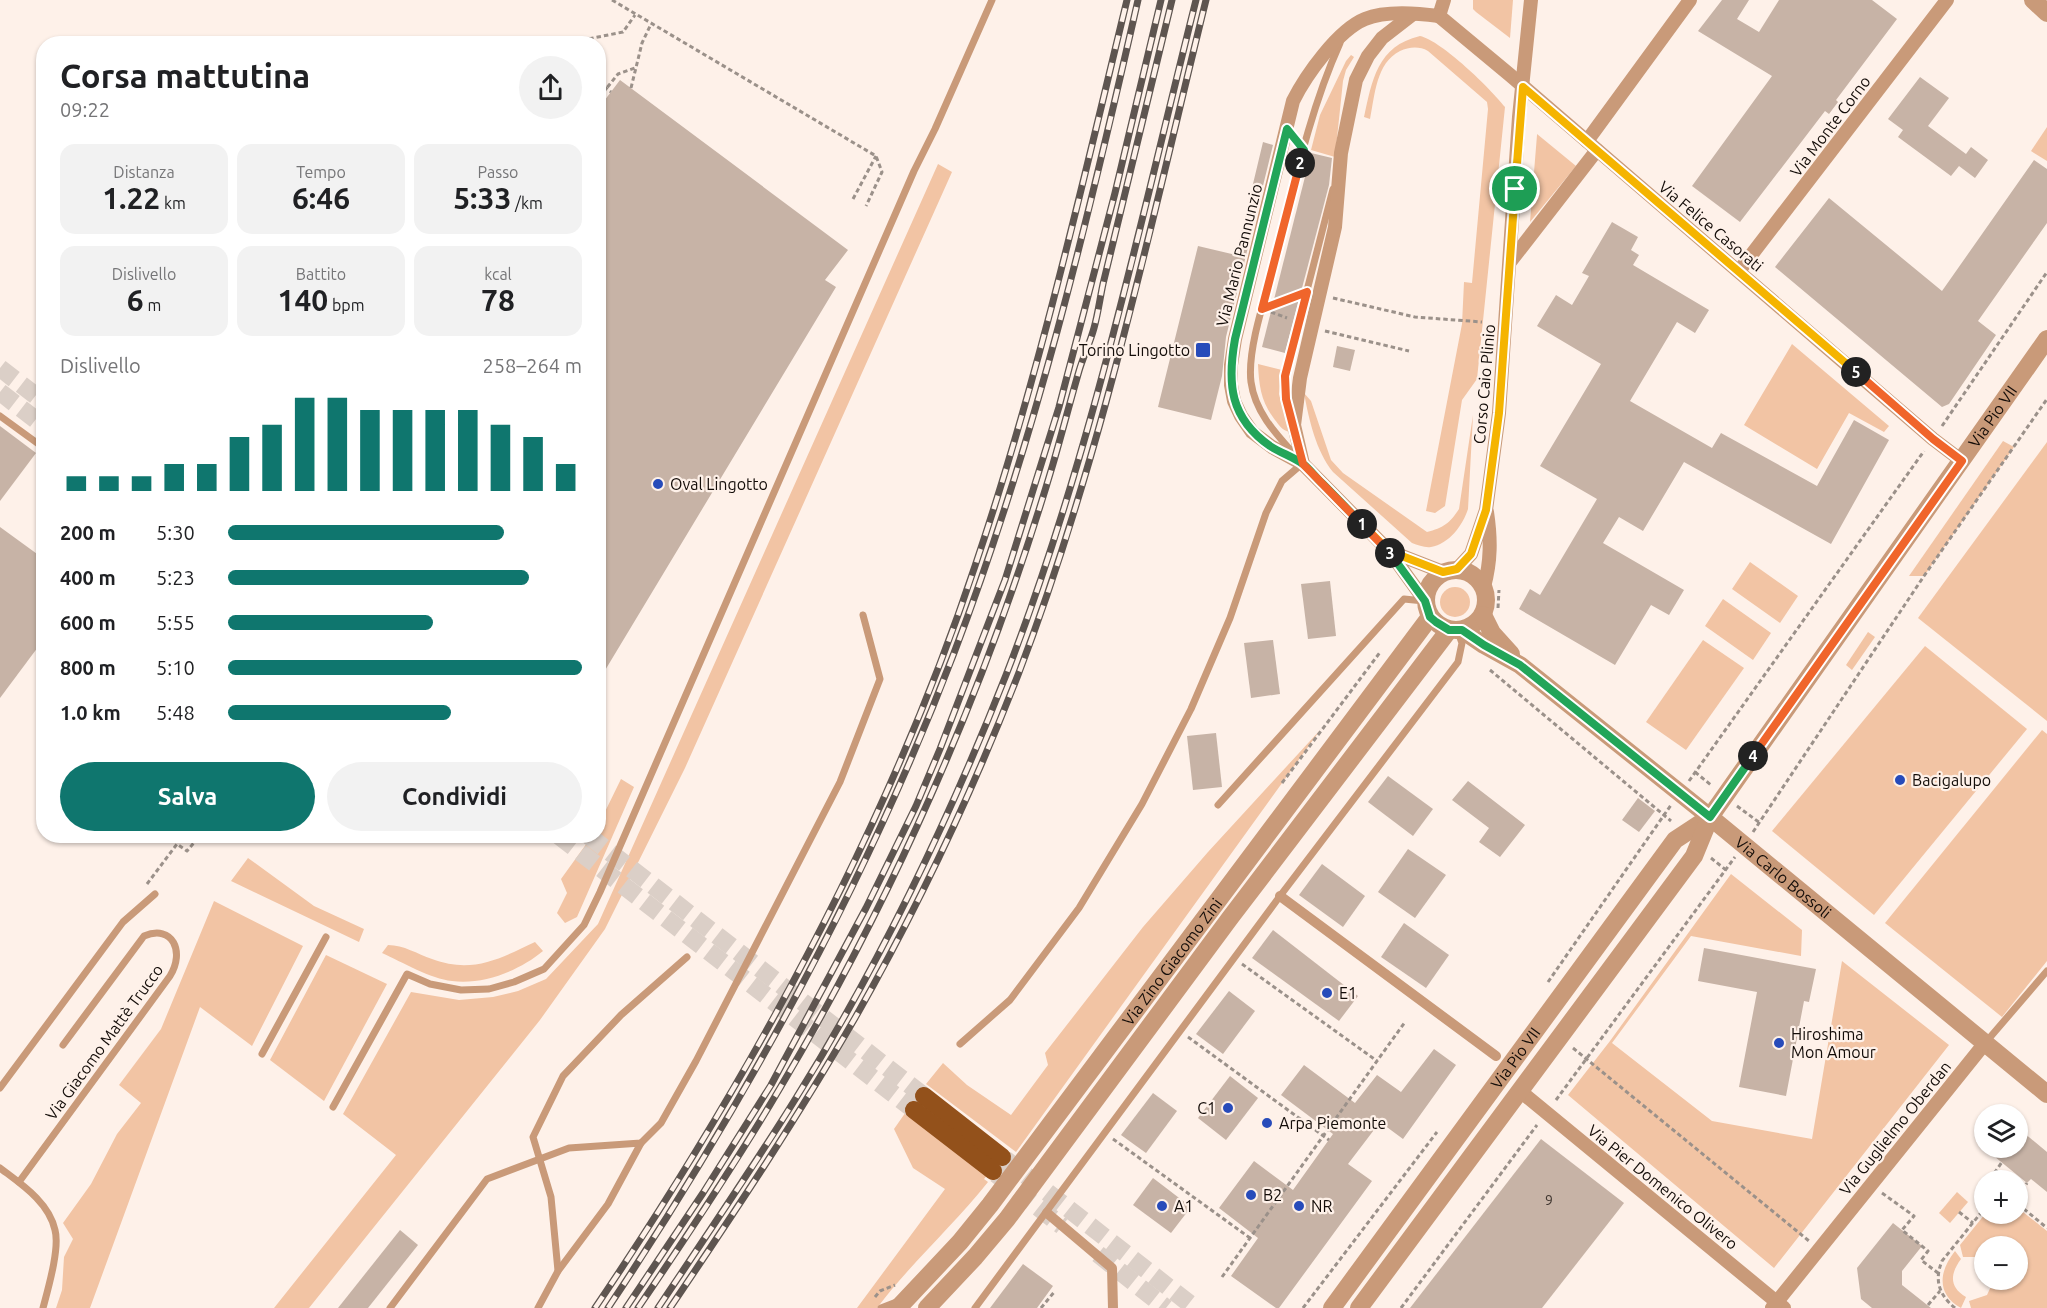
<!DOCTYPE html>
<html lang="it">
<meta charset="utf-8">
<style>
body{margin:0;font-family:Ubuntu,sans-serif;background:#f2f2f2;color:#202124;height:100vh;display:flex;flex-direction:column;font-size:22px;white-space:nowrap}
*{box-sizing:border-box;margin:0}
p{font-size:20px;color:#757577}
.icon{flex:none;width:33px;height:33px;fill:none;stroke:currentColor;stroke-width:2;stroke-linecap:round;stroke-linejoin:round}
.map{position:relative;flex:1;overflow:hidden}
.details{position:absolute;left:36px;top:36px;width:570px;height:807px;display:flex;flex-direction:column;background:#fff;border-radius:24px;box-shadow:0 2px 4px #0004}
.details>*{flex:none}
.controls{position:absolute;left:1974px;top:1104px;display:grid;gap:12px}
.controls a{display:grid;place-items:center;width:54px;height:54px;border-radius:50%;background:#fff;box-shadow:0 2px 4px #0004;font-size:30px}
.pin{position:absolute;display:grid;place-items:center;width:51px;height:51px;color:#fff;margin:-26px;border:3px solid #fff;border-radius:50%;box-shadow:0 2px 6px #0007}
.km{position:absolute;width:30px;height:30px;margin:-15px;border-radius:50%;background:#222;color:#fff;font-size:16px;line-height:30px;text-align:center}
.round{display:grid;place-items:center;flex:none;width:63px;height:63px;border-radius:32px;background:#f2f2f2}
.headline{display:flex;align-items:center;justify-content:space-between;height:102px;padding:0 24px}
h1{font-size:33px;font-weight:700;line-height:45px}
.figures{display:grid;grid-template-columns:repeat(3,1fr);gap:9px;height:102px;padding:6px 24px}
.figures div{display:grid;align-content:center;border-radius:15px;background:#f2f2f2;text-align:center}
.figures b{font-size:30px;font-weight:700}
.figures small{font-size:16px;font-weight:400}
.figures p{font-size:16px}
.chart{height:168px;padding:12px 24px}
.chart p{display:flex;justify-content:space-between}
.chart svg{width:100%;height:108px;margin-top:6px;stroke:#0f766e;stroke-width:6}
.action{display:flex;gap:12px;margin-top:auto;padding:12px 24px}
.action a{flex:1;height:69px;border-radius:36px;background:#0f766e;color:#fff;font-size:24px;font-weight:700;line-height:69px;text-align:center}
.action a+a{background:#f2f2f2;color:#202124}
ul{padding:0 24px;list-style:none;font-size:20px}
li{display:grid;grid-template-columns:96px 72px 1fr;align-items:center;height:45px}
li i{height:15px;border-radius:8px;background:#0f766e}
.map>svg:first-child{display:block}
.green{fill:#f2c4a4}
.building{fill:#c7b3a6}
.lines{fill:none;stroke-linecap:round;stroke-linejoin:round}
.primary-tunnel{stroke:#dbcfc7;stroke-width:18;stroke-dasharray:18 9;stroke-linecap:butt}
.path{stroke:#9b918a;stroke-width:3;stroke-dasharray:4.5 3;stroke-linecap:butt}
.service{stroke:#c99a79;stroke-width:7}
.pedestrian{stroke:#c99a79;stroke-width:10}
.minor{stroke:#c99a79;stroke-width:14}
.tertiary{stroke:#c99a79;stroke-width:18}
.primary{stroke:#93511b;stroke-width:18}
.rail-casing{stroke:#5e5550;stroke-width:7}
.rail{stroke:#fef1e9;stroke-width:4.5;stroke-dasharray:14;stroke-linecap:butt}
.split-1-casing{stroke:#fff;stroke-width:12}
.split-2-casing{stroke:#fff;stroke-width:12}
.split-3-casing{stroke:#fff;stroke-width:12}
.split-4-casing{stroke:#fff;stroke-width:12}
.split-5-casing{stroke:#fff;stroke-width:12}
.split-6-casing{stroke:#fff;stroke-width:12}
.split-1{stroke:#f5b400;stroke-width:8}
.split-2{stroke:#22a559;stroke-width:8}
.split-3{stroke:#f0652b;stroke-width:8}
.split-4{stroke:#22a559;stroke-width:8}
.split-5{stroke:#f0652b;stroke-width:8}
.split-6{stroke:#f5b400;stroke-width:8}
.poi-dot{fill:#274bba;stroke:#fef1e9;stroke-width:2}
.labels{text-anchor:middle;dominant-baseline:central;stroke-width:4.5;stroke-linejoin:round;paint-order:stroke}
.number-label{font-size:14px;fill:#403630}
.street-label{font-size:16px;fill:#130c08;stroke:#fef1e9}
.poi-label{font-size:16px;fill:#130c08;stroke:#fef1e9;text-anchor:start}
</style>
<div class="map">
<svg width="2047" height="1308" viewBox="0 0 2047 1308">
<rect width="100%" height="100%" fill="#fef1e9"/>
<g class="green">
<polygon points="1473,0 1513,0 1510,38 1476,12 1473,9"/>
<path d="M1420,36C1442,41 1491,89 1505,107L1477,379L1462,400L1445,506L1435,513L1426,511L1462,324L1464,282L1472,283L1488,109L1487,102L1428,51C1419,46 1409,47 1400,51C1376,63 1375,95 1370,119L1364,117C1372,81 1377,46 1420,36Z"/>
<polygon points="1351,55 1354,57 1346,70 1343,81 1335,157 1311,150 1320,115 1346,61"/>
<polygon points="2047,127 2047,161 2031,151"/>
<polygon points="1537,134 1576,166 1530,222 1537,135"/>
<polygon points="938,164 952,172 685,768 605,929 540,1020 309,1308 274,1308 396,1155 343,1114 411,992 459,1000 493,997 518,991 546,979 598,924"/>
<polygon points="1792,344 1889,426 1884,432 1849,413 1817,469 1744,425"/>
<path d="M1258,364L1282,370L1279,394L1289,432C1282,430 1279,425 1275,420C1261,402 1259,386 1258,364Z"/>
<path d="M1304,393L1311,401L1331,460L1343,473L1427,532C1443,528 1450,523 1459,509L1473,415L1468,509C1463,525 1449,544 1431,547C1425,548 1418,545 1412,543L1333,472C1316,451 1309,420 1304,393Z"/>
<polygon points="2003,441 2014,447 1924,576 1909,576"/>
<polygon points="2047,442 2047,721 1918,618"/>
<polygon points="1750,562 1798,596 1780,623 1732,589"/>
<circle cx="1455" cy="602" r="15"/>
<polygon points="1723,599 1771,633 1753,660 1705,626"/>
<polygon points="1868,632 1875,637 1852,670 1846,665"/>
<polygon points="1703,640 1744,668 1686,750 1646,722"/>
<polygon points="1925,646 2027,729 1874,915 1772,831"/>
<polygon points="1321,729 1016,1152 926,1084 943,1063 967,1085 1011,1115 1048,1065 1045,1053 1143,927 1208,852"/>
<polygon points="2042,730 2047,734 2047,961 2002,1017 1885,923"/>
<polygon points="621,779 634,787 577,917 565,923 557,913 567,893 561,879 592,836 598,836 599,824"/>
<polygon points="248,858 314,906 364,929 359,942 231,881"/>
<polygon points="1731,874 1802,930 1801,956 1691,936 1612,1043 1712,1121 1812,1139 1842,961 1949,1045 1774,1268 1568,1095 1610,1041"/>
<polygon points="214,901 303,946 252,1046 200,1007 90,1308 56,1308 62,1290 64,1257 73,1239 63,1223 91,1184 117,1134 141,1103 119,1085 161,1029"/>
<path d="M535,942L543,951C519,971 483,985 452,981C431,979 402,962 382,953L388,945C404,945 417,954 432,959C472,974 499,959 535,942Z"/>
<polygon points="326,955 387,984 324,1101 270,1060"/>
<path d="M908,1109L990,1172L984,1179L988,1182C953,1226 911,1263 877,1308H857L945,1189L913,1168L894,1129Z"/>
<polygon points="1957,1192 1968,1202 1950,1223 1939,1213"/>
<polygon points="2018,1208 2047,1231 2047,1308 1971,1308 1969,1301 1987,1295 1994,1280 2018,1280 2018,1246 1984,1246 1984,1261 1975,1257 1963,1257 1960,1245 1985,1214 2018,1214"/>
<path d="M1955,1251L1961,1259C1950,1274 1949,1287 1966,1297L1961,1308C1936,1294 1939,1271 1955,1251Z"/>
</g>
<g class="building">
<polygon points="1722,0 1749,0 1737,19 1759,32 1779,0 1872,0 1897,19 1836,100 1838,102 1829,114 1825,111 1740,222 1692,186 1772,76 1698,31"/>
<polygon points="1920,77 1949,98 1928,126 1966,154 1971,147 1988,160 1975,178 1959,166 1951,176 1898,137 1903,130 1888,119"/>
<polygon points="620,80 848,250 825,280 836,287 598,682 598,109"/>
<polygon points="1263,142 1273,145 1226,337 1222,376 1211,420 1158,407 1198,246 1236,255"/>
<polygon points="1311,153 1332,158 1329,185 1285,353 1262,347"/>
<polygon points="2034,160 2047,169 2047,223 1978,321 1996,335 1949,404 1942,407 1775,267 1829,198 1942,291"/>
<polygon points="1612,222 1638,237 1631,250 1639,255 1633,265 1709,310 1695,333 1677,322 1630,401 1712,448 1721,433 1817,486 1854,420 1889,440 1831,544 1684,462 1643,531 1619,517 1603,543 1684,590 1669,615 1651,605 1615,665 1519,609 1530,589 1540,595 1597,499 1540,466 1601,364 1537,326 1556,295 1572,305 1589,276 1582,273"/>
<polygon points="1337,346 1355,350 1350,371 1333,367"/>
<polygon points="0,426 36,453 0,501"/>
<polygon points="0,527 44,559 44,639 0,698"/>
<polygon points="1330,581 1336,636 1308,639 1301,584"/>
<polygon points="1273,640 1280,694 1251,698 1244,643"/>
<polygon points="1216,733 1222,787 1193,790 1187,736"/>
<polygon points="1388,776 1433,809 1413,836 1368,802"/>
<polygon points="1468,781 1525,825 1500,857 1479,842 1489,828 1452,800"/>
<polygon points="1638,798 1655,811 1639,832 1622,820"/>
<polygon points="1408,849 1446,875 1415,918 1378,892"/>
<polygon points="1322,864 1365,896 1343,927 1299,895"/>
<polygon points="1404,923 1449,955 1426,988 1381,957"/>
<polygon points="1273,930 1358,996 1339,1021 1252,958"/>
<polygon points="1704,948 1816,969 1809,1002 1804,1001 1786,1096 1739,1087 1757,992 1698,981"/>
<polygon points="1229,991 1255,1011 1223,1054 1196,1034"/>
<polygon points="1434,1049 1456,1065 1403,1139 1380,1122 1348,1164 1372,1181 1279,1308 1276,1308 1231,1276 1258,1238 1219,1208 1254,1161 1293,1190 1333,1134 1281,1095 1304,1065 1355,1103 1377,1075 1401,1092"/>
<polygon points="1230,1076 1258,1098 1226,1140 1198,1118"/>
<polygon points="1153,1093 1177,1111 1146,1153 1121,1135"/>
<polygon points="2018,1128 2047,1152 2047,1192 2031,1179 2027,1183 1984,1148 2018,1148"/>
<polygon points="1541,1139 1624,1203 1542,1308 1410,1308"/>
<polygon points="1153,1178 1191,1207 1171,1233 1133,1205"/>
<polygon points="1893,1223 1922,1246 1902,1271 1902,1285 1931,1308 1872,1308 1861,1299 1857,1268"/>
<polygon points="400,1230 418,1245 368,1308 338,1308"/>
<polygon points="1023,1264 1053,1286 1037,1308 990,1308"/>
</g>
<g class="lines">
<g class="primary-tunnel">
<polyline points="0,368 44,402"/>
<polyline points="0,392 44,426"/>
<polyline points="559,836 914,1110"/>
<polyline points="589,836 924,1096"/>
<polyline points="1005,1159 1195,1308"/>
<polyline points="996,1174 1062,1226"/>
<polyline points="1098,1254 1166,1308"/>
</g>
<g class="path">
<polyline points="612,0 876,156 882,172 866,206"/>
<polyline points="576,44 578,41 623,32 635,15"/>
<polyline points="598,82 611,92"/>
<polyline points="631,88 642,43 651,24"/>
<polyline points="598,99 618,74 635,68"/>
<polyline points="853,199 876,156"/>
<polyline points="1333,298 1415,317 1482,322"/>
<polyline points="1276,302 1295,295"/>
<polyline points="1271,312 1287,318"/>
<polyline points="1325,331 1409,351"/>
<polyline points="1942,426 2047,272"/>
<polyline points="1498,608 1499,590"/>
<polyline points="1490,670 1671,821"/>
<polyline points="1695,772 1711,785"/>
<polyline points="1689,781 1924,451"/>
<polyline points="1282,783 1381,651"/>
<polyline points="1737,806 1760,823"/>
<polyline points="1753,832 1924,576 2047,399"/>
<polyline points="1711,858 1726,870"/>
<polyline points="147,884 177,844 187,851 197,839 193,836"/>
<polyline points="1242,964 1377,1061"/>
<polyline points="1548,982 1671,805"/>
<polyline points="1188,1037 1329,1140"/>
<polyline points="1573,1048 1809,1241"/>
<polyline points="1556,1100 1735,857"/>
<polyline points="1113,1139 1250,1238"/>
<polyline points="1994,1180 1993,1175 2002,1162"/>
<polyline points="1882,1193 1914,1216 1902,1230 1928,1251 1921,1260 1938,1273"/>
<polyline points="2018,1197 2027,1183"/>
<polyline points="2018,1204 2047,1228"/>
<polyline points="1959,1212 1973,1223"/>
<polyline points="1222,1277 1405,1022"/>
<polyline points="875,1297 880,1291 895,1285"/>
<polyline points="1928,1305 1940,1291"/>
<polyline points="1041,1308 1055,1291"/>
<polyline points="1303,1308 1437,1132"/>
<polyline points="1401,1308 1537,1125"/>
<path d="M1955,1308C1939,1295 1934,1280 1942,1261L1984,1209"/>
</g>
<g class="service">
<polyline points="1287,129 1304,150"/>
<polyline points="0,416 44,448"/>
<polyline points="1291,417 1286,399 1285,376 1333,189"/>
<path d="M1295,455C1276,434 1255,412 1251,382C1247,350 1265,298 1274,266C1293,191 1308,114 1340,43"/>
<polyline points="1218,805 1404,599 1424,601"/>
<polyline points="1986,1042 2047,971"/>
<polyline points="960,1044 1010,1000 1079,908 1142,804 1191,709 1230,618 1266,513 1282,481 1303,463"/>
<polyline points="262,1054 326,937"/>
<polyline points="0,1088 123,922 155,894"/>
<polyline points="333,1107 407,974 430,984 461,990 489,989 514,982 544,969 584,925 600,892 914,171 935,129 992,0"/>
<path d="M0,1168C21,1184 49,1202 55,1230C60,1248 48,1289 43,1308"/>
<path d="M19,1182L170,976C185,952 173,924 144,936L63,1045"/>
<polyline points="558,1271 608,1204 641,1143"/>
<polyline points="390,1308 487,1179 569,1148 641,1143 661,1123 696,1061 840,782 880,679 863,615"/>
<polyline points="538,1308 558,1271 551,1197 533,1137 563,1076 621,1015 687,957"/>
<polyline points="881,1308 899,1301"/>
<polyline points="975,1308 1280,896 1458,662 1462,643 1458,632"/>
</g>
<g class="pedestrian">
<polyline points="1280,896 1496,1056"/>
<polyline points="1047,1213 1112,1268 1113,1308"/>
</g>
<g class="minor">
<polyline points="1439,16 1510,75 1933,439 1962,461"/>
<polyline points="1439,16 1444,0"/>
<polyline points="1587,141 1690,0"/>
<polyline points="1510,262 1597,150"/>
<polyline points="1739,271 1947,0"/>
<polyline points="1303,464 1294,425 1300,378 1335,227 1341,153 1356,80 1368,56 1382,38 1413,14"/>
<polyline points="1389,551 1443,572"/>
<polyline points="1457,569 1471,554 1486,510 1499,413 1519,117 1531,0"/>
<path d="M1484,587C1491,561 1491,539 1487,512"/>
<path d="M1425,601L1389,551L1303,464L1272,447L1252,432L1241,416L1234,401L1231,385V365L1235,339L1293,101C1306,75 1338,30 1365,19C1386,10 1417,13 1439,16"/>
<polyline points="1520,1091 1784,1308"/>
<polyline points="1772,1308 1985,1043"/>
</g>
<g class="tertiary">
<polyline points="2033,0 2047,13"/>
<circle cx="1456" cy="600" r="30"/>
<polyline points="1483,615 1492,633 1511,654"/>
<path id="s1" d="M1462,630L1484,645L1520,665L1710,817L2047,1094"/>
<path id="s2" d="M898,1308L960,1242L990,1205L1430,617"/>
<polyline points="927,1308 975,1257 1007,1219 1230,918 1449,630"/>
<path id="s3" d="M1332,1308L1675,840L1710,817"/>
<path id="s4" d="M1359,1308L1694,856L1710,817L2047,339"/>
</g>
<g class="primary">
<polyline points="924,1096 1002,1157"/>
<polyline points="914,1110 993,1171"/>
</g>
<g class="rail-casing">
<g id="rail">
<path d="M595,1308C749,1080 888,827 975,566C1038,380 1081,190 1127,0"/>
<path d="M608,1308C745,1102 866,884 954,653C1035,441 1088,220 1138,0"/>
<polyline points="626,1308 703,1193 771,1085 866,908 916,806 940,749 1005,580 1059,407 1115,193 1161,0"/>
<path d="M638,1308C687,1236 736,1163 780,1088C896,892 988,683 1053,464C1062,433 1070,402 1079,371C1083,357 1090,343 1094,328C1098,314 1100,298 1103,284L1172,0"/>
<path d="M658,1308C704,1239 752,1169 796,1098C879,965 948,822 1006,675C1091,457 1139,227 1196,0"/>
<path d="M670,1308C734,1213 798,1117 855,1018C917,909 972,793 1018,675C1102,456 1150,227 1206,0"/>
</g>
</g>
<use href="#rail" class="rail"/>
</g>
<g class="lines">
<g class="split-1-casing">
<polyline id="split-1" points="1362,524 1389,551 1443,572 1457,569 1471,554 1486,510 1499,413 1515,189"/>
</g>
<g class="split-2-casing">
<path id="split-2" d="M1300,163L1304,150L1287,129L1235,339C1227,384 1230,418 1270,446C1281,453 1293,457 1303,464C1310,469 1316,478 1323,484C1336,497 1349,511 1362,524"/>
</g>
<g class="split-3-casing">
<polyline id="split-3" points="1300,163 1262,309 1307,292 1285,376 1286,399 1303,464 1390,553"/>
</g>
<g class="split-4-casing">
<polyline id="split-4" points="1390,553 1425,601 1430,617 1436,622 1449,630 1462,630 1484,645 1520,665 1710,817 1753,756"/>
</g>
<g class="split-5-casing">
<polyline id="split-5" points="1753,756 1962,461 1933,439 1856,372"/>
</g>
<g class="split-6-casing">
<polyline id="split-6" points="1515,189 1523,87 1856,372"/>
</g>
<use href="#split-1" class="split-1"/>
<use href="#split-2" class="split-2"/>
<use href="#split-3" class="split-3"/>
<use href="#split-4" class="split-4"/>
<use href="#split-5" class="split-5"/>
<use href="#split-6" class="split-6"/>
</g>
<g class="poi-dot">
<rect x="1195" y="342" width="16" height="16" rx="3"/>
<circle cx="658" cy="484" r="6"/>
<circle cx="1900" cy="780" r="6"/>
<circle cx="1327" cy="993" r="6"/>
<circle cx="1779" cy="1043" r="6"/>
<circle cx="1228" cy="1108" r="6"/>
<circle cx="1267" cy="1123" r="6"/>
<circle cx="1251" cy="1195" r="6"/>
<circle cx="1162" cy="1206" r="6"/>
<circle cx="1299" cy="1206" r="6"/>
</g>
<g class="labels">
<g class="number-label">
<text x="1549" y="1200">9</text>
</g>
<g class="street-label">
<text transform="translate(1830 126) rotate(-53)">Via Monte Corno</text>
<text transform="translate(1711 226) rotate(40)">Via Felice Casorati</text>
<text transform="translate(1239 255) rotate(-76)">Via Mario Pannunzio</text>
<text transform="translate(1484 384) rotate(-85)">Corso Caio Plinio</text>
<text stroke="none"><textPath href="#s4" startOffset="1095">Via Pio VII</textPath></text>
<text stroke="none"><textPath href="#s1" startOffset="406">Via Carlo Bossoli</textPath></text>
<text stroke="none"><textPath href="#s2" startOffset="442">Via Zino Giacomo Zini</textPath></text>
<text transform="translate(104 1042) rotate(-54)">Via Giacomo Mattè Trucco</text>
<text stroke="none"><textPath href="#s3" startOffset="310">Via Pio VII</textPath></text>
<text transform="translate(1895 1128) rotate(-51)">Via Guglielmo Oberdan</text>
<text transform="translate(1663 1187) rotate(39)">Via Pier Domenico Olivero</text>
</g>
<g class="poi-label">
<text x="1190" y="350" text-anchor="end">Torino Lingotto</text>
<text x="670" y="484">Oval Lingotto</text>
<text x="1912" y="780">Bacigalupo</text>
<text x="1339" y="993">E1</text>
<text x="1791" y="1034">Hiroshima<tspan x="1791" dy="18">Mon Amour</tspan></text>
<text x="1216" y="1108" text-anchor="end">C1</text>
<text x="1279" y="1123">Arpa Piemonte</text>
<text x="1263" y="1195">B2</text>
<text x="1174" y="1206">A1</text>
<text x="1311" y="1206">NR</text>
</g>
</g>
</svg>
<div class="controls">
<a><svg class="icon" aria-label="layers" viewBox="0 0 24 24"><path d="M12 4l9 5-9 5-9-5zM3 14l9 5 9-5"/></svg></a>
<a>+</a>
<a>−</a>
</div>
<div class="pin" style="left:1515px;top:189px;background:#1e9e55"><svg class="icon" aria-label="arrive" viewBox="0 0 24 24"><path d="M6 21V4h12l-3 4 3 4H6"/></svg></div>
<b class="km" style="left:1362px;top:524px">1</b>
<b class="km" style="left:1300px;top:163px">2</b>
<b class="km" style="left:1390px;top:553px">3</b>
<b class="km" style="left:1753px;top:756px">4</b>
<b class="km" style="left:1856px;top:372px">5</b>
<section class="details">
<div class="headline"><div><h1>Corsa mattutina</h1><p>09:22</p></div><a class="round"><svg class="icon" aria-label="share" viewBox="0 0 24 24"><path d="M12 15V3M7 8l5-5 5 5M5 13v7h14v-7"/></svg></a></div>
<div class="figures">
<div><p>Distanza</p><b>1.22<small> km</small></b></div>
<div><p>Tempo</p><b>6:46</b></div>
<div><p>Passo</p><b>5:33<small> /km</small></b></div>
</div>
<div class="figures">
<div><p>Dislivello</p><b>6<small> m</small></b></div>
<div><p>Battito</p><b>140<small> bpm</small></b></div>
<div><p>kcal</p><b>78</b></div>
</div>
<div class="chart"><p><span>Dislivello</span>258–264 m</p>
<svg viewBox="0 0 160 44" preserveAspectRatio="none"><path d="M5 44V38M15 44V38M25 44V38M35 44V33M45 44V33M55 44V22M65 44V17M75 44V6M85 44V6M95 44V11M105 44V11M115 44V11M125 44V11M135 44V17M145 44V22M155 44V33"/></svg>
</div>
<ul>
<li><b>200 m</b>5:30<i style="width:78%"></i></li>
<li><b>400 m</b>5:23<i style="width:85%"></i></li>
<li><b>600 m</b>5:55<i style="width:58%"></i></li>
<li><b>800 m</b>5:10<i style="width:100%"></i></li>
<li><b>1.0 km</b>5:48<i style="width:63%"></i></li>
</ul>
<div class="action"><a>Salva</a><a>Condividi</a></div>
</section>
</div>
